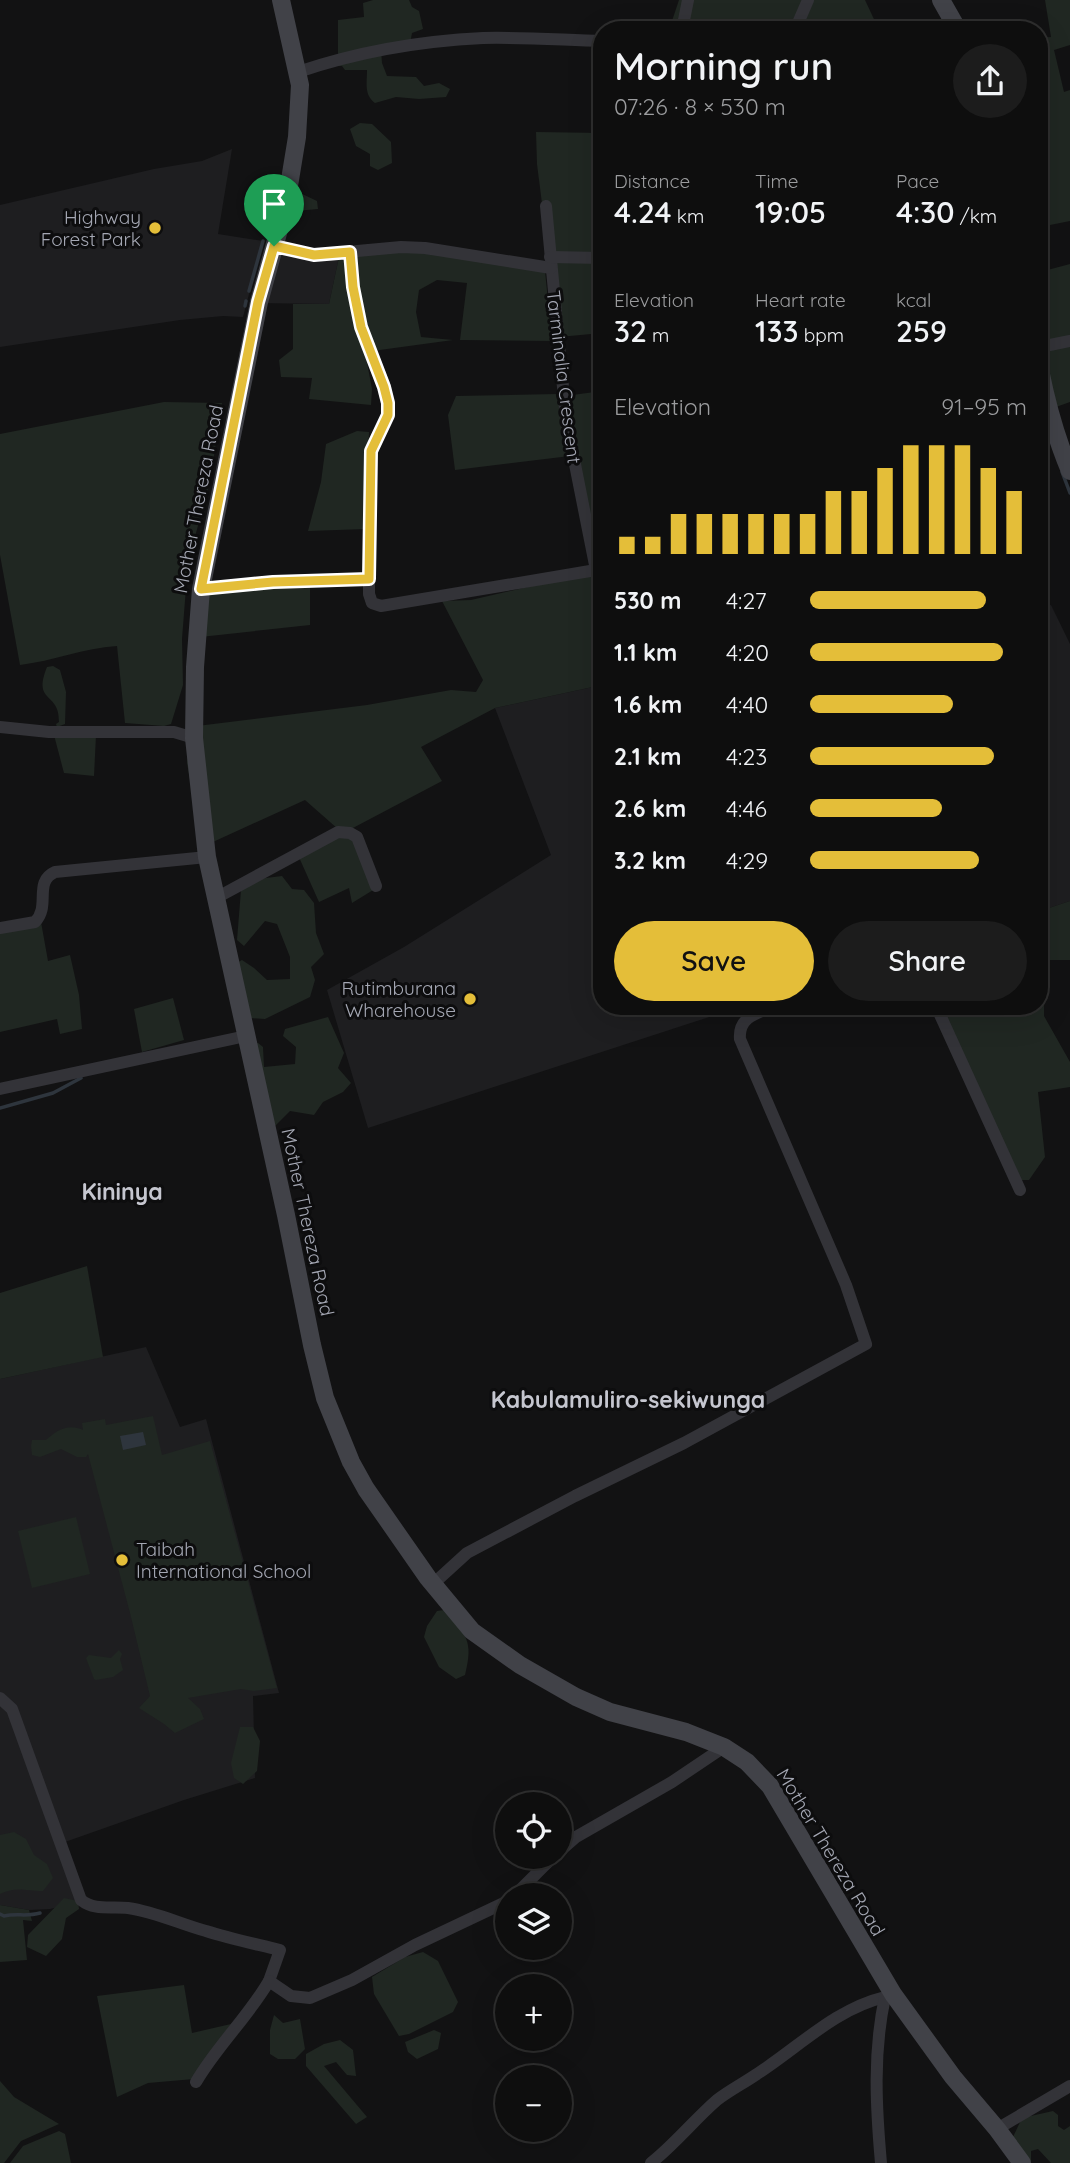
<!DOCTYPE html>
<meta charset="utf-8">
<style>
body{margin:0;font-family:Quicksand,sans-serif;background:#1c1c1c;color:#f1f3f6;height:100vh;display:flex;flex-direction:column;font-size:26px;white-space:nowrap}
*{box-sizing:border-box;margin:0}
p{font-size:23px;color:#9b9c9e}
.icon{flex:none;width:38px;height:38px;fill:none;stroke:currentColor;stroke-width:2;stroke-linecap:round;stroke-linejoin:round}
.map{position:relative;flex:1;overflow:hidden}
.drawer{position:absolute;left:593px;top:21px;width:455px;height:994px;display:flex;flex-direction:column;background:#0e0e0e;border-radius:28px;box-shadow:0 7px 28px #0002,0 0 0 2px #2e2e2e}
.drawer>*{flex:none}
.buttons{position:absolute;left:495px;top:1792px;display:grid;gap:14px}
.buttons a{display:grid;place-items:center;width:77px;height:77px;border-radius:50%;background:#0e0e0e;box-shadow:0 7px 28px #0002,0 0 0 2px #2e2e2e;font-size:35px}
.pin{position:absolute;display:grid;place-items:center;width:60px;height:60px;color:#fff;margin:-72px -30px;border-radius:50% 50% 50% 0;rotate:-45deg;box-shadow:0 0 7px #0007}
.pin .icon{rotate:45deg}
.round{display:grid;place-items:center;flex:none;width:74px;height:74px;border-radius:37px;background:#1c1c1c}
.headline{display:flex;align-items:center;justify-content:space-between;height:119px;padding:0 21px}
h1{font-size:38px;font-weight:600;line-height:52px}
.stats{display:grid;grid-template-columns:repeat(3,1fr);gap:10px;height:119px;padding:7px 21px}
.stats div{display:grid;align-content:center}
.stats b{font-size:30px;font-weight:600}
.stats small{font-size:19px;font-weight:400}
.stats p{font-size:19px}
.chart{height:196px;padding:14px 21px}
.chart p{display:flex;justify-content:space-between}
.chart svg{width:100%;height:126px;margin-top:7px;stroke:#e4be39;stroke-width:6}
.cta{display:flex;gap:14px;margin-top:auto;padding:14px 21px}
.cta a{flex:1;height:80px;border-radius:42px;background:#e4be39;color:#111;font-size:28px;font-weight:600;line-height:80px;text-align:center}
.cta a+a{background:#1c1c1c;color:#f1f3f6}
ul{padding:0 21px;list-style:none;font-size:23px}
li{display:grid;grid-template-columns:112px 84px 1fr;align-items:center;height:52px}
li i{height:18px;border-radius:9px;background:#e4be39}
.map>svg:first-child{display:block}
.built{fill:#1e1e20}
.green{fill:#202722}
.water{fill:#2e353d}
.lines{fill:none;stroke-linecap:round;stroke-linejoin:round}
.stream{stroke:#2e353d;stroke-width:3.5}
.street{stroke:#333338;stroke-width:12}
.secondary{stroke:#414248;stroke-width:18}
.route-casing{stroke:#fff;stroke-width:14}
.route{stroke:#e4be39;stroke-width:9}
.poi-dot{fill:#e4be39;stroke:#0d0d0e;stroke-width:2.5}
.labels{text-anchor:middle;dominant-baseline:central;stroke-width:6;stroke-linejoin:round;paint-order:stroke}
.poi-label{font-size:19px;fill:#a4a7b3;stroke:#0d0d0e;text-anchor:end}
.street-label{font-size:19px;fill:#a4a7b3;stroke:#0d0d0e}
.quarter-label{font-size:23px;font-weight:bold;fill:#c5c6cf;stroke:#0d0d0e}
</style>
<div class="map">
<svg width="1070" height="2163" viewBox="0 0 1070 2163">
<rect width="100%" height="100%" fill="#121213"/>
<g class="built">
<polygon points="232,149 218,234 263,241 243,317 223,316 180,320 0,347 0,205 154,169 202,161"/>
<polygon points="272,250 339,257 329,304 255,303"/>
<polygon points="1051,605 1070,644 1070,901 1040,911 1040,606"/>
<polygon points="602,685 602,1006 743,1006 368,1128 327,990 404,947 551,855 495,708"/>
<polygon points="146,1347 180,1427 206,1419 279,1693 253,1696 255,1778 184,1800 65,1842 81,1890 74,1903 50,1909 29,1910 0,1905 0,1379"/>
</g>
<g class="green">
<path d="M373,0H409L412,7L419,11L423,29L412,33L409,49L381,50L382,63L387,76L416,77L424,86L439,83L450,89L446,97L419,99L396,97L375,103C364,95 367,83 367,70H345L342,66H338V20L364,17L363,3Z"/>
<polygon points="679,0 804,0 791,30 669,30"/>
<polygon points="811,0 865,0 879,30 800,30"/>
<polygon points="1045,0 1070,0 1070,45 1054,50 1064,92 1070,90 1070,221 1040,227 1040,38 1051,37"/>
<polygon points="360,123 372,124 391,142 392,163 378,170 370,166 370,154 356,146 350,129"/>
<polygon points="536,132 602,133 602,333 559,337 537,164"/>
<polygon points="285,192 298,192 317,201 318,209 296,211 283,203"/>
<polygon points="399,247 544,261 552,341 460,340 467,283 437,280 419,290 416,312 421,337 453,340 365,352 372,389 371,405 309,399 312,378 281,377 279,360 293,349 293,304 329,304 339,257"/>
<polygon points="1070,264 1070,402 1056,407 1040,339 1040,272"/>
<polygon points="563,391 570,456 455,470 448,415 456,396 557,394"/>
<polygon points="602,391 602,566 598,567 565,396"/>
<path d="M164,402L222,403L210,482L188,562L182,639L183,685L171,724L164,726L125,723L117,646C84,648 53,661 20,665L0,555V434Z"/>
<polygon points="357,431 369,432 366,529 308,531 321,482 326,444"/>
<polygon points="589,573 602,598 602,685 495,708 421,747 442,781 351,829 338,829 305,800 202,847 187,763 189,727 367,705 451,690 476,692 483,680 442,601 471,600"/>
<polygon points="310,584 310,625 191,638 195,592"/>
<path d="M53,666L60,670L66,692L65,724L57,727L56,724L59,722C60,691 32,704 47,667Z"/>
<polygon points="54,735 96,735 94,776 64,773"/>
<polygon points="343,836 356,840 378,887 352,903 349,888 319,902 298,855"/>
<polygon points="282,876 292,889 304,890 314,903 316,933 324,954 311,967 315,980 310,997 265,1019 250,1018 235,964 242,960 254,968 267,980 290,979 290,957 277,924 265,921 244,946 237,940 241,890 251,880"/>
<polygon points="1070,901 1070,960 1044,960 1044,1016 1070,1062 1070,1087 1038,1092 1045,1157 1029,1180 1020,1180 941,1006 1040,1006 1040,911"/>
<polygon points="41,922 48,961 70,955 79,995 82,1029 60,1034 57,1019 0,1032 0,932"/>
<polygon points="173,998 184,1040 142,1052 134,1009"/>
<polygon points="328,1017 344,1053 338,1068 351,1083 343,1092 323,1102 314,1115 290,1111 273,1128 251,1043 258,1043 263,1047 264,1067 295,1064 296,1047 283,1036 285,1029"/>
<polygon points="87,1266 103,1357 0,1379 0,1293"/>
<path d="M153,1416L162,1455L210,1441L277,1688L254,1691L241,1689L188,1698L200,1709L204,1719L175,1733L164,1724L139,1708L150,1696L130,1613L88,1454L86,1457H77L61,1449L40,1457L32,1455L31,1446L32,1440H46C56,1431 68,1423 83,1430L82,1423L105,1419L106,1425Z"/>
<polygon points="76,1517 90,1574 32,1588 18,1531"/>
<path d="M444,1610C466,1635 474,1640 465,1675L456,1679L439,1667L424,1637L427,1626L437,1611Z"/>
<polygon points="119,1650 122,1654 120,1659 123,1670 113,1677 96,1680 94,1679 86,1658 89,1655 111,1658"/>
<polygon points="240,1727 253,1727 260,1741 257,1771 243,1784 234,1778 231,1763"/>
<path d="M14,1832L26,1839L34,1855L47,1864L53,1878L43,1891C24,1891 18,1886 0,1894V1835Z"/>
<polygon points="64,1898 78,1901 79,1909 66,1918 62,1939 46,1956 27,1947 28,1935"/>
<polygon points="0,1905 29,1910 32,1921 23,1920 27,1960 0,1962"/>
<polygon points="423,1952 438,1961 458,2002 453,2012 409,2034 399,2036 374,1994 372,1977 405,1957"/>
<polygon points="184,1985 192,2033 231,2024 194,2079 148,2083 117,2097 97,1996"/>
<polygon points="274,2015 283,2023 300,2019 305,2049 295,2059 278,2059 270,2054 270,2030"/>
<polygon points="434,2030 441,2033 438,2049 417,2059 408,2052 405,2042"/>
<polygon points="340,2040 353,2050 356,2076 347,2075 336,2062 324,2066 367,2117 356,2124 306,2066 306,2054 324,2044"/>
<polygon points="0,2081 14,2097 59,2124 21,2141 4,2163 0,2163"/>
<polygon points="1053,2111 1058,2115 1058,2126 1064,2130 1070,2126 1070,2163 1051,2163 1038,2149 1031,2151 1031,2163 1019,2163 1012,2139 1022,2118"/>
<polygon points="59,2131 65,2134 71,2163 10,2163 23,2146"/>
</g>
<polygon class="water" points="143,1432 146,1445 123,1450 120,1436"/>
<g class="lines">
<g class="stream">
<polyline points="249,291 263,241"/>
<polyline points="245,306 246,301"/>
<polyline points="1062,472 1070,493"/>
<polyline points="0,1108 53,1093 81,1078"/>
<path d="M0,1914L4,1916C17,1913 27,1917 40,1913"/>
</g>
<g class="street">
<polyline points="682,30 688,0"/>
<polyline points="795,30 808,0"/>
<path d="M298,72C357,52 420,41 483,38C522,37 563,40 602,41"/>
<polyline points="546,206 566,419 596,570 602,588"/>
<polyline points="274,246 314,255 401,247 425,248 551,268"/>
<polyline points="350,252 353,287 361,327 385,387 388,403 388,415 371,451 369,579 369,594 372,603 381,606 596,570"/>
<polyline points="550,257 602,258"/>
<polyline points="1040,347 1070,341"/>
<polyline points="201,589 273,582 369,579"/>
<polyline points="0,727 49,732 174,732 194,738"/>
<polyline points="216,898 338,832 350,833 357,837 376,886"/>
<path d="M0,928L35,922C51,906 33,882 55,872L207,857"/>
<polyline points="936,1006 1020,1190"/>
<polyline points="0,1089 246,1036"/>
<path d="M433,1584L467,1553L575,1496L684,1443L866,1344L846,1285L740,1039C738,1017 757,1013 774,1006"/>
<path d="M0,1698L12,1709L81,1900C95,1911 111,1906 128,1908C156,1912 180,1924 206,1931C231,1939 256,1944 280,1950L269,1981"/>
<polyline points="560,1851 576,1837 672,1782 724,1747"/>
<polyline points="515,1895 553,1857"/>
<path d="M196,2082C217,2046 248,2017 269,1981L291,1996L310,1998L352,1980L415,1945L508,1901"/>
<polyline points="997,2129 1070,2086"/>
<path d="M651,2163C675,2144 694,2120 717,2100C730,2090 744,2083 757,2074C799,2047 835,2009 885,1997"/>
<path d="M881,2163C876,2107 873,2052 885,1997L890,1995"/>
</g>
<g class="secondary">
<polyline points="281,0 300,85 297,137 286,204 259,302 201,589 195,667 194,738 207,857 286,1215 312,1345 325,1398 351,1462 366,1489 428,1578 472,1631 520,1665 576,1697 610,1712 686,1732 724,1747 747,1762 770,1786 893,1994 953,2077 997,2129 1022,2163"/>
<polyline points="941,0 958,30"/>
<path d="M1040,370C1047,405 1056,438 1070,471"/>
</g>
</g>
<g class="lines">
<g class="route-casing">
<polygon id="route" points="274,246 314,255 350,252 353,287 361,327 384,387 388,403 388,415 371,451 369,579 273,582 201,589 258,302"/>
</g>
<use href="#route" class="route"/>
</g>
<g class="poi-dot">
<circle cx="155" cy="228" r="7"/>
<circle cx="470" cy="999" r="7"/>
<circle cx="122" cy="1560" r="7"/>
</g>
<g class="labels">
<g class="poi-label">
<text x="141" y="217">Highway<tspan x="141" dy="22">Forest Park</tspan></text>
<text x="456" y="988">Rutimburana<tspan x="456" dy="22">Wharehouse</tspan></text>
<text x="136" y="1549" text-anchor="start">Taibah<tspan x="136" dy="22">International School</tspan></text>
</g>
<g class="street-label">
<text transform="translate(564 377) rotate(83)">Tarminalia Crescent</text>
<text transform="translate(198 499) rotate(-79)">Mother Thereza Road</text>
<text transform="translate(308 1222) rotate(78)">Mother Thereza Road</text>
<text transform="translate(831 1852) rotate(59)">Mother Thereza Road</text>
</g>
<g class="quarter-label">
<text x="122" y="1191">Kininya</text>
<text x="628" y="1399">Kabulamuliro-sekiwunga</text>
</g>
</g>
</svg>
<div class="buttons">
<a><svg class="icon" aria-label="locate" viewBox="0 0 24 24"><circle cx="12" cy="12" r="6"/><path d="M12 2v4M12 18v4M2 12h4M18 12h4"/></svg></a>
<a><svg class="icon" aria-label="layers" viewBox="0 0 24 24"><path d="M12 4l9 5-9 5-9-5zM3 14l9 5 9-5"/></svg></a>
<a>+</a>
<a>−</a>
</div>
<div class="pin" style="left:274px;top:246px;background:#1e9e55"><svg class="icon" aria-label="arrive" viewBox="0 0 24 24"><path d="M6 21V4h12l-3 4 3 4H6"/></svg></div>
<section class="drawer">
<div class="headline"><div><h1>Morning run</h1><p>07:26 · 8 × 530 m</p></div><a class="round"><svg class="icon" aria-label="share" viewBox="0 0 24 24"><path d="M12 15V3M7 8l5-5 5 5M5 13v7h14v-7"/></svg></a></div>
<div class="stats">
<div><p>Distance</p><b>4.24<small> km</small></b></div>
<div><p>Time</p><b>19:05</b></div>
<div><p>Pace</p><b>4:30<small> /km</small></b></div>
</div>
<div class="stats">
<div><p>Elevation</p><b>32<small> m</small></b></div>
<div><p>Heart rate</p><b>133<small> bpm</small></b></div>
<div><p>kcal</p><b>259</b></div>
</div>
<div class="chart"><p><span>Elevation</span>91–95 m</p>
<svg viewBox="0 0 160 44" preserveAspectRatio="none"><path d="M5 44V38M15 44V38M25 44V30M35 44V30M45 44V30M55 44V30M65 44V30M75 44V30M85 44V22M95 44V22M105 44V14M115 44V6M125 44V6M135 44V6M145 44V14M155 44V22"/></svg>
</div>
<ul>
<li><b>530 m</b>4:27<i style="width:81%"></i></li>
<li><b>1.1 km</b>4:20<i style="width:89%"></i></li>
<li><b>1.6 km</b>4:40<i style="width:66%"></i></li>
<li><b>2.1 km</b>4:23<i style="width:85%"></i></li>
<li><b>2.6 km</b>4:46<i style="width:61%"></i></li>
<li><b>3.2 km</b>4:29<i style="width:78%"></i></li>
</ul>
<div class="cta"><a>Save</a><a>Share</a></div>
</section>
</div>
